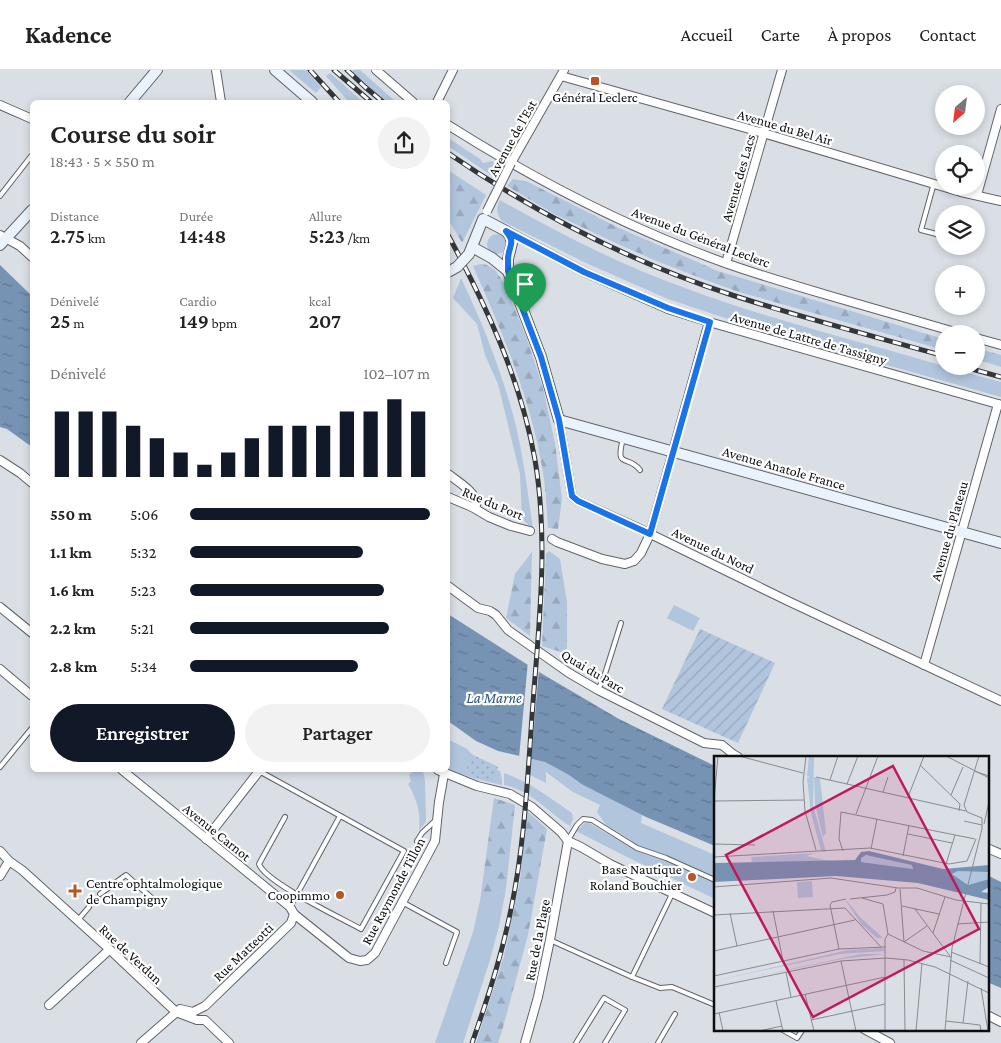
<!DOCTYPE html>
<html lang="fr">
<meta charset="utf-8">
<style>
body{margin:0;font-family:"Crimson Pro",serif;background:#f2f2f2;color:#222;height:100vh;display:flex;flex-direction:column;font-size:19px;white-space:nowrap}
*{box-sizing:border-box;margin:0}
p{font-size:16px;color:#767676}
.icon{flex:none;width:28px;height:28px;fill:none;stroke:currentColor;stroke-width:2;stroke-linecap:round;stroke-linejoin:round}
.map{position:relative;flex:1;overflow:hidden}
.details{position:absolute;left:30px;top:30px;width:420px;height:672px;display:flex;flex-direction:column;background:#fff;border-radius:8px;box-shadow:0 2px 8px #0003}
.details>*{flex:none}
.needle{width:32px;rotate:208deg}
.controls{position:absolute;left:935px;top:15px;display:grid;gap:10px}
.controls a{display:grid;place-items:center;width:50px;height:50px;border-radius:50%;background:#fff;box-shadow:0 2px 8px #0003;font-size:25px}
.pin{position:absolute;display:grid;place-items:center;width:42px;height:42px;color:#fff;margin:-51px -21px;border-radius:50% 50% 50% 0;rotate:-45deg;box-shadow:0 0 5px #0007}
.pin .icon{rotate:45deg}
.round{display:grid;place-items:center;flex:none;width:52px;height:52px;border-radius:26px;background:#f2f2f2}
.overview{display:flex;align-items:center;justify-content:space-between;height:85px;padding:0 20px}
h1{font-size:28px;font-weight:600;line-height:38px}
.figures{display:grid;grid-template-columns:repeat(3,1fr);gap:8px;height:85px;padding:5px 20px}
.figures div{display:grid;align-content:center}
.figures b{font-size:21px;font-weight:600}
.figures small{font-size:14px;font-weight:400}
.figures p{font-size:14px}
.chart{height:140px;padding:10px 20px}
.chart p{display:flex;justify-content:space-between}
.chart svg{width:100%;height:90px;margin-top:5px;stroke:#111827;stroke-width:6}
.primary-button{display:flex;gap:10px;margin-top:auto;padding:10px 20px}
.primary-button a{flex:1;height:58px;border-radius:30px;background:#111827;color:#fff;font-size:20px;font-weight:600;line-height:58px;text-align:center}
.primary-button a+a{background:#f2f2f2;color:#222}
ul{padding:0 20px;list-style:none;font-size:16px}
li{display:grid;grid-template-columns:80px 60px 1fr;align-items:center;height:38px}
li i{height:12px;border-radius:6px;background:#111827}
header{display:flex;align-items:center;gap:30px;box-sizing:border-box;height:70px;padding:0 25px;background:#fff;border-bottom:1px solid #e0e0e0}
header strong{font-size:24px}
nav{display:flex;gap:28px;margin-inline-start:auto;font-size:18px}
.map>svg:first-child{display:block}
.grass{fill:#b1c5dd}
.forest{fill:url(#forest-firs)}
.park{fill:url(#park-dots)}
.garden{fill:url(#garden-furrows)}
.water{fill:url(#water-ripples)}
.pier{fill:#dadfe6}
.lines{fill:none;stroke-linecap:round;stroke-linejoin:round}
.lane-casing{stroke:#60646a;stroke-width:6}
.street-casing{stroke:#60646a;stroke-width:10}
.secondary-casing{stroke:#60646a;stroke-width:12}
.lane{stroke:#fff;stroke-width:4}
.street{stroke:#fff;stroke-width:8}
.secondary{stroke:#eaf2fc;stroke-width:10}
.rail-casing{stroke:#34373a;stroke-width:5}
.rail{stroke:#fff;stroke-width:3;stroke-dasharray:9;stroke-linecap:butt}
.street-bridge-casing{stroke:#60646a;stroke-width:10;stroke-linecap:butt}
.secondary-bridge-casing{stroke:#60646a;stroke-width:12;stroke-linecap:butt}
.street-bridge{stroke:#fff;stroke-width:8}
.secondary-bridge{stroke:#eaf2fc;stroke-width:10}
.route-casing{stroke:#fff;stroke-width:10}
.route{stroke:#1a73e8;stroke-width:6}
.poi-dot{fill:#b95424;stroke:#fff;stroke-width:2}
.labels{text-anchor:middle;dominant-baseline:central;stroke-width:4.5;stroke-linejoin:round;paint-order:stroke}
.poi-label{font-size:14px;fill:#0c0e10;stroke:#fff;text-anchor:end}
.street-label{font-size:14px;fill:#0c0e10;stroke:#fff}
.water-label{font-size:15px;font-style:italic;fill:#2d5684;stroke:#fff}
.inset-road{fill:none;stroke:#888b90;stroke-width:1}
.view{fill:#c2185b;fill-opacity:0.15;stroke:#c2185b;stroke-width:2.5}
.inset-edge{fill:none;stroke:#0c0e10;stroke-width:2.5}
</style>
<header>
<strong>Kadence</strong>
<nav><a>Accueil</a><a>Carte</a><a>À propos</a><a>Contact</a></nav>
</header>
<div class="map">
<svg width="1001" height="973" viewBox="0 0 1001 973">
<defs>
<pattern id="forest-firs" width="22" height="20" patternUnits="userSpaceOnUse" patternTransform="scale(1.25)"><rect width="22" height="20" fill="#b1c5dd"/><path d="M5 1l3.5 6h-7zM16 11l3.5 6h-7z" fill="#97a8bd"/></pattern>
<pattern id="park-dots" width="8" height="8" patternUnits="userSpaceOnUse" patternTransform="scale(1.25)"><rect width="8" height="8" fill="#b1c5dd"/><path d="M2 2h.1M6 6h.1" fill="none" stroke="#97a8bd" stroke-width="1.8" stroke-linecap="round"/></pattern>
<pattern id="garden-furrows" width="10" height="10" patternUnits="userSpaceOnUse" patternTransform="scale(1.25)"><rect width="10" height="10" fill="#b1c5dd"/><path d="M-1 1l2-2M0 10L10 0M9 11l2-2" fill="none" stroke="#97a8bd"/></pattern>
<pattern id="water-ripples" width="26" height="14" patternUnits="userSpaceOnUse" patternTransform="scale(1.25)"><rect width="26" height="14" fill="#7793b4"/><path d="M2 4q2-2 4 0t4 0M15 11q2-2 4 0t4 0" fill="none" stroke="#607691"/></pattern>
</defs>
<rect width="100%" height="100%" fill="#dadfe6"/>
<g class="grass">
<polygon points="289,0 306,0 321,17 316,23"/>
<polygon points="353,0 360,0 396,32 387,32 352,3"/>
<polygon points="330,3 363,32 349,32 326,6"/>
<path d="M448,68L480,89L483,93L492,91C497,96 497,100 494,107L448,76Z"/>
<path d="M500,130C560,164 621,195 685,218C741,239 798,255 855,271C904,284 952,299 1001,312V327L755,258L668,229L586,193L502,151C496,144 496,138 500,130Z"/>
<circle cx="497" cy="174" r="10"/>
<path d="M461,208C484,256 503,305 516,356C524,390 528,425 533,459L522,449L520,404L498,314L485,285L477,254L453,228Z"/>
<polygon points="674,535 700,548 693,561 667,548"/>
<path d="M448,669L467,679L473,685L498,697L497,700L500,701L502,709V715C483,711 464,706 448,698Z"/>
<polygon points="531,688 545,692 569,705 583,715 642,745 641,753 715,785 715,829 625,786 576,761 585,753 589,753 629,776 632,771 606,755 597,742 600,735 573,722 546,702 546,713 530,705"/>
<path d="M415,700H422L424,705L425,711L426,752L419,760C421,743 417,729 408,714L411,711L409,705Z"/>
<path d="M504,703C528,711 549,727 569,741L572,743L573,749L570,756C548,742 531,720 504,715Z"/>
<polygon points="506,819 499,856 490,890 463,973 435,973 473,862 480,831"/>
</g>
<g class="forest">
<polygon points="448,100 486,125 462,173 448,149"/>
<polygon points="513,109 526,111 619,158 718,201 944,269 944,280 739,222 703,209 659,192 620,175 554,144 507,116"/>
<path d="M481,194L487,195L495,200L504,213L526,266L543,318L555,373L562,429L558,459L548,458C547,442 546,425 544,409C533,334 503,264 473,196Z"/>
<polygon points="976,278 1001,285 1001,297 976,289"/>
<polygon points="549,481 560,489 567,532 567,584 542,576 546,484"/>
<polygon points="532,482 530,566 506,548 515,504"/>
<polygon points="494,728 515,735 506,819 480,831"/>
<polygon points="527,741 547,759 528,865 502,961 498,973 476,973 504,886 520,810"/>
</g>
<polygon class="park" points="473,685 498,697 491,712 464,704"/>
<polygon class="garden" points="700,559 775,593 738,673 662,639"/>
<g class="water">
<polygon points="0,195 32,226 32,377 7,359 0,357"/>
<polygon points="448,544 539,602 619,649 715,696 715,776 646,747 583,715 569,705 545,692 498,681 476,671 448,651"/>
<polygon points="987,805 1001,812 1001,918 987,912"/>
</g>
<polygon class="pier" points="528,591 539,599 531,691 519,688"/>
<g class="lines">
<g class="lane-casing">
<g id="lane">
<polyline points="934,113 921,160 944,166"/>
<polyline points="0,126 32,85"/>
<path d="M623,368C615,401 627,383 640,400"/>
<polyline points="598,620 604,607 621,553"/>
<polyline points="0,697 32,658"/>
<path d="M259,701L404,781L361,859C341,848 265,812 259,794L285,747"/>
<polyline points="568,770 577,755 583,749 592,750 637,778 666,788 715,810"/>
<polyline points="417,771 422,763 436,750"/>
<polyline points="100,824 126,805 153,829"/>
<polyline points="402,832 457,862 446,893"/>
<polyline points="290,837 340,746"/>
<polyline points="78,850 89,837"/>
<polyline points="550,870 632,907 672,824"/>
<polyline points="632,907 660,918 672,917 715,935"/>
<polyline points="781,959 797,968 803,959"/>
<polyline points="576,973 604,928 625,940 605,973"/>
<polyline points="658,973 675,944"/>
</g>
</g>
<g class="street-casing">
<g id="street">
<polyline points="216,0 221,32"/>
<polyline points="376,0 413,32"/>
<polyline points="561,6 753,60 961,122 1001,131"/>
<polyline points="437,32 453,0"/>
<polyline points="0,35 32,49"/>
<path d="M448,55C535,110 628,158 725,193C759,205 793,215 827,225C872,238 917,251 962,264"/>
<polyline points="511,93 564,0"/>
<polyline points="977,125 1001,39"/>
<polyline points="507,161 584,202 668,239 709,252 1001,335"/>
<polyline points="0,165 20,176 32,187"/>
<polyline points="726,193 782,0"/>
<polyline points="976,268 1001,275"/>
<polyline points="559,350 572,426 578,431 636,457 788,531 1001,631"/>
<polyline points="0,390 20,403 32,413"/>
<path d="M448,404C457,411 478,423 476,435L472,437"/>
<polyline points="448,427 472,437 489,447 511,456 530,461"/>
<polyline points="552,469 557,472 602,489 625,494 634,491 641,483 650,464 709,252"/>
<polyline points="448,516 478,538 490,541 496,545 508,560 569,603 598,620 704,673 722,675 733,684 738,687"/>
<polyline points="0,537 32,563"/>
<polyline points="924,595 998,334"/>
<polyline points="0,599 32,626"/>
<polyline points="122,700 290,837 294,844 349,888 360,891 367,890 375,883 435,771 439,732 444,704"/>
<polyline points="438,700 477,716 510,724 532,737 561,762 568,771 581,777 610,794 715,843"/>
<polyline points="206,769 260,700"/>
<polyline points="987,778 1001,784"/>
<polyline points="0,781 9,791 22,800 106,876 176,942 197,950 205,950 229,973"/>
<polyline points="0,806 9,791"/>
<polyline points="49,935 109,880"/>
<polyline points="987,945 1001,952"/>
<polyline points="864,959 890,973"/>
<polyline points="141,973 180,939 193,942 205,936 291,853 294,844"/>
<polyline points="525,973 538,927 550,870 568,771"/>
</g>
</g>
<g class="secondary-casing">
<g id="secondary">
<polyline points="275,0 312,32"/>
<polyline points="130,32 157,0"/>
<polyline points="0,175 32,140"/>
<polyline points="472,177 492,188 508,201"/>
<polyline points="469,184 483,149 506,161 510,166 512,173 508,189 508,201 541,287 559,350 1001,473"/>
</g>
</g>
<use href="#lane" class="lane"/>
<use href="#street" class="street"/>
<use href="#secondary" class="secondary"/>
<g class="rail-casing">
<g id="rail">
<polyline points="310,0 339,32"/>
<polyline points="334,0 371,32"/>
<polyline points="347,0 365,17 383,32"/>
<path d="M448,83C535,143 631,192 732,225C802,248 873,266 944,286"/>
<path d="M448,165C486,235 521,310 535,390C548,467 540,543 534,620C528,694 526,771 510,844C501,888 487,931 472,973"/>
<polyline points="961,296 1001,307"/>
</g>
</g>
<use href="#rail" class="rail"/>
<g class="street-bridge-casing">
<polyline id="street-bridge" points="487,141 511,93"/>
</g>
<g class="secondary-bridge-casing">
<polyline id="secondary-bridge" points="448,202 457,197 469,184"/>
</g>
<use href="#street-bridge" class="street-bridge"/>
<use href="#secondary-bridge" class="secondary-bridge"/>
</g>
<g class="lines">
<g class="route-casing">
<path id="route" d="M506,161L584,202L668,238L710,252L650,464L578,431L572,426L559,350L541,287L508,201C508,197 508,192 508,188C509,175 516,173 506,161Z"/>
</g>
<use href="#route" class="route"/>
</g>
<g class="poi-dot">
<rect x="590" y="6" width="10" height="10" rx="2.5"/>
<circle cx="692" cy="807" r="5"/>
<path d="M72.5 813.5h5v5h5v5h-5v5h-5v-5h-5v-5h5z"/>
<circle cx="340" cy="825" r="5"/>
</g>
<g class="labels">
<g class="poi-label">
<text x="595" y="27" text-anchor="middle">Général Leclerc</text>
<text x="682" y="799">Base Nautique<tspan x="682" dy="16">Roland Bouchier</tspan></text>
<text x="86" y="813" text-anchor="start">Centre ophtalmologique<tspan x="86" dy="16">de Champigny</tspan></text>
<text x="330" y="825">Coopimmo</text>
</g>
<g class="street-label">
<text transform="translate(785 57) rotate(16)">Avenue du Bel Air</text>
<text transform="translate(512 68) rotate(-61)">Avenue de l'Est</text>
<text transform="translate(738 108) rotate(-74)">Avenue des Lacs</text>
<text transform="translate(701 167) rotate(21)">Avenue du Général Leclerc</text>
<text transform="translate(809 268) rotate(16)">Avenue de Lattre de Tassigny</text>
<text transform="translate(784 398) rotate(16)">Avenue Anatole France</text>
<text transform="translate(493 433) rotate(23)">Rue du Port</text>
<text transform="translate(949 461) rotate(-74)">Avenue du Plateau</text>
<text transform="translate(713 480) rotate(26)">Avenue du Nord</text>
<text transform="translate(593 601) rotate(31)">Quai du Parc</text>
<text transform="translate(217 762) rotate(39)">Avenue Carnot</text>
<text transform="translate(393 821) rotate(-62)">Rue Raymonde Tillon</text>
<text transform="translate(537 870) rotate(-79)">Rue de la Plage</text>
<text transform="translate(243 882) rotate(-44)">Rue Matteotti</text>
<text transform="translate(131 884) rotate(43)">Rue de Verdun</text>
</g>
<g class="water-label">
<text x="494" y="628">La Marne</text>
</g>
</g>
<g transform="translate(714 686)">
<rect width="275" height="275" fill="#dadfe6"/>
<path d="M100,21L106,23L112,77L109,81L101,48ZM102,97L92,100L116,105L38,107L37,101ZM134,194L169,192L171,195L126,198L0,225Z" fill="#b1c5dd"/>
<path d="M95,0H100L99,49L112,96L107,95L97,57L93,22L96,21L93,20ZM132,145H133L146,161L169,182H163L147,168ZM147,198H171L128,203L0,229Z" fill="#b1c5dd"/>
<path d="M244,115H273L275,123L254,129L238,118Z" fill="#b1c5dd"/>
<path d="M158,98L199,109V113L147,106V101ZM98,125L99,141L84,142L83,126Z" fill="#b1c5dd"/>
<path d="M155,95L229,113L275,109L274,116L244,115L238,118L254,129L275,123V131L267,136L275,137V144L204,127L122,120L0,126V107L141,104L147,96ZM152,99L198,109L199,113L147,106V102Z" fill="#7793b4" fill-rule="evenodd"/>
<path class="inset-road" d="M25,0L89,17M92,0L89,26L91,55L102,94M232,0L275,22M206,9L246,48L245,55M260,15L275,20M102,21L252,55M116,24L124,0M133,28L144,0M169,36L174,21M237,39L249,11M194,41L210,0M0,45L90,44M0,45L4,0M142,58L164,0M250,65L268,69M270,68L275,46M194,78L238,87M0,88L41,89M157,93L163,63M129,95L125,83L127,56L261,83M189,100L195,69M0,101L156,92L235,108L253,105L262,83M232,108L241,79M0,131L117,122L184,132H203L242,144L275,148M186,133L190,186M148,142L169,148L174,178M136,143L173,139L181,136L182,132M188,150L225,158M201,153L236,200M59,155L69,205M16,157L23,190M0,159L131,152L167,191M243,168L275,166M219,177L231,141M174,178L209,195L237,201M190,186L213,170M125,193L116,149L118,146L132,143M0,195L141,164M237,196L275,211M190,204L191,275M236,204L275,222M127,205L142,275M266,208L267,147M72,216L77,241M0,220L125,193L172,191M0,231L127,205L172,202L194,204L221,211L275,237M267,232L274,275M91,238L100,275M62,245L69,275M5,256L9,275M0,258L171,221M97,264L171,248M232,265L266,269L267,275M249,267L254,225M45,275L68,270M171,275V183L174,178M202,275L208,207M231,275L238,192L268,73V62L253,56L250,49L265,0"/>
<path class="view" d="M179,10L265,173L99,261L12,99Z"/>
<rect width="275" height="275" class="inset-edge"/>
</g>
</svg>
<div class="controls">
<a><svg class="needle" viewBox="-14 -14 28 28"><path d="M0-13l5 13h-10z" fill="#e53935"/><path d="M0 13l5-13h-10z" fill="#767676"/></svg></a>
<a><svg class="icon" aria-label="locate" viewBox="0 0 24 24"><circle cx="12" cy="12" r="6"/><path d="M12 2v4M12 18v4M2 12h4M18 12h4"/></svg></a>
<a><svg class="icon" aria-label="layers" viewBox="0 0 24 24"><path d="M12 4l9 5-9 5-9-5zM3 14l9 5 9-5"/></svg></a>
<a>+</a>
<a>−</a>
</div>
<div class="pin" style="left:525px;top:244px;background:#1e9e55"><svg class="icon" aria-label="arrive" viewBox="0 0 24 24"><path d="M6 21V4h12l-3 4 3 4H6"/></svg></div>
<section class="details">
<div class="overview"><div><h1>Course du soir</h1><p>18:43 · 5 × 550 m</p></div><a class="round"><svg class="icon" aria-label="share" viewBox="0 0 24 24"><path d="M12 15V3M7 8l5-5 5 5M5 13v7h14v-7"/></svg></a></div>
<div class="figures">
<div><p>Distance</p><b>2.75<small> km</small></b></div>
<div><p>Durée</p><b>14:48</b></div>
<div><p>Allure</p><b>5:23<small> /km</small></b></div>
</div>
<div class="figures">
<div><p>Dénivelé</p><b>25<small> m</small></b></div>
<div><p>Cardio</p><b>149<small> bpm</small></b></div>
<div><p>kcal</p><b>207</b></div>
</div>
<div class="chart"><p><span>Dénivelé</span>102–107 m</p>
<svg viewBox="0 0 160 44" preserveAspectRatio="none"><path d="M5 44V12M15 44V12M25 44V12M35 44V19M45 44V25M55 44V32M65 44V38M75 44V32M85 44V25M95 44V19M105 44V19M115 44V19M125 44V12M135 44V12M145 44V6M155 44V12"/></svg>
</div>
<ul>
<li><b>550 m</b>5:06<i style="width:100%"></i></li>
<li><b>1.1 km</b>5:32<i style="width:72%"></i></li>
<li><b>1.6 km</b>5:23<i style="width:81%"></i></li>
<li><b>2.2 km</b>5:21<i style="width:83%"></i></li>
<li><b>2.8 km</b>5:34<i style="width:70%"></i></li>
</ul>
<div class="primary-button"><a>Enregistrer</a><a>Partager</a></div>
</section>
</div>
